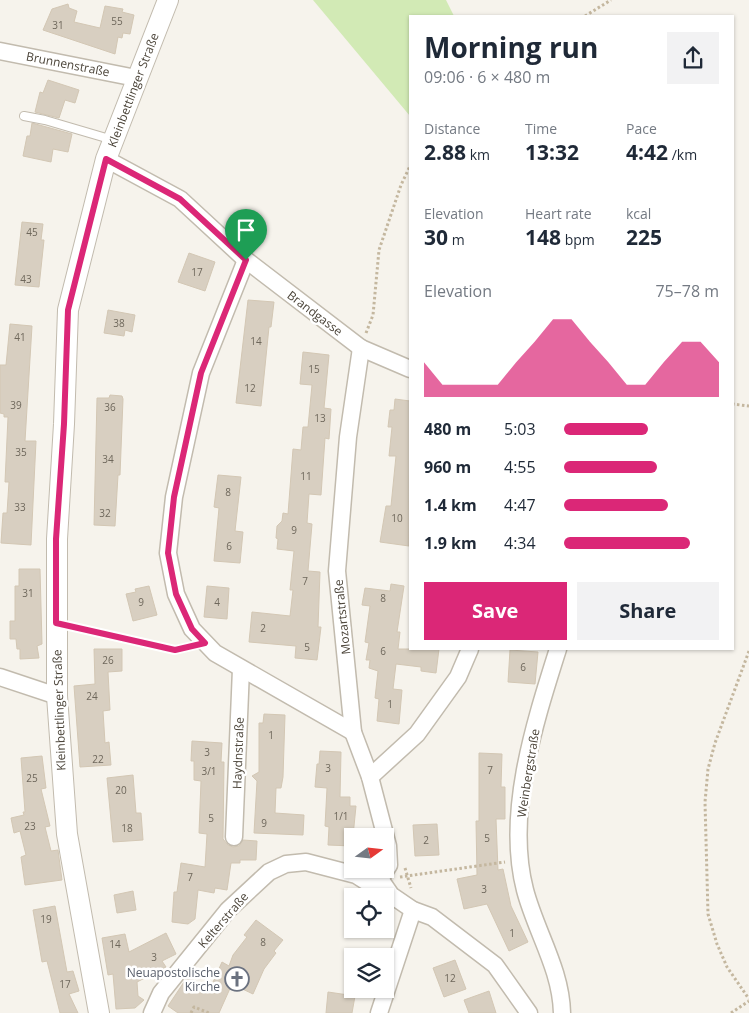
<!DOCTYPE html>
<meta charset="utf-8">
<style>
body{margin:0;font-family:"Open Sans",sans-serif;background:#f2f2f3;color:#1f2937;height:100vh;display:flex;flex-direction:column;font-size:19px;white-space:nowrap}
*{box-sizing:border-box;margin:0}
p{font-size:16px;color:#747a83}
.icon{flex:none;width:28px;height:28px;fill:none;stroke:currentColor;stroke-width:2;stroke-linecap:round;stroke-linejoin:round}
.map{position:relative;flex:1;overflow:hidden}
.drawer{position:absolute;left:409px;top:15px;width:325px;height:635px;display:flex;flex-direction:column;background:#fff;border-radius:0px;box-shadow:0 1px 4px #0004}
.drawer>*{flex:none}
.needle{width:32px;rotate:75deg}
.tools{position:absolute;left:344px;top:828px;display:grid;gap:10px}
.tools a{display:grid;place-items:center;width:50px;height:50px;border-radius:0px;background:#fff;box-shadow:0 1px 4px #0004;font-size:25px}
.pin{position:absolute;display:grid;place-items:center;width:42px;height:42px;color:#fff;margin:-51px -21px;border-radius:50% 50% 50% 0;rotate:-45deg;box-shadow:0 0 5px #0007}
.pin .icon{rotate:45deg}
.round{display:grid;place-items:center;flex:none;width:52px;height:52px;border-radius:0px;background:#f2f2f3}
.head{display:flex;align-items:center;justify-content:space-between;height:85px;padding:0 15px}
h1{font-size:28px;font-weight:700;line-height:38px}
.figures{display:grid;grid-template-columns:repeat(3,1fr);gap:8px;height:85px;padding:5px 15px}
.figures div{display:grid;align-content:center}
.figures b{font-size:21px;font-weight:700}
.figures small{font-size:14px;font-weight:400}
.figures p{font-size:14px}
.chart{height:140px;padding:10px 15px}
.chart p{display:flex;justify-content:space-between}
.chart svg{width:100%;height:90px;margin-top:5px;fill:#db2777;opacity:.7}
.primary-button{display:flex;gap:10px;margin-top:auto;padding:10px 15px}
.primary-button a{flex:1;height:58px;border-radius:0px;background:#db2777;color:#fff;font-size:20px;font-weight:700;line-height:58px;text-align:center}
.primary-button a+a{background:#f2f2f3;color:#1f2937}
ul{padding:0 15px;list-style:none;font-size:16px}
li{display:grid;grid-template-columns:80px 60px 1fr;align-items:center;height:38px}
li i{height:12px;border-radius:6px;background:#db2777}
.map>svg:first-child{display:block}
.green{fill:#d2eab5}
.building{fill:#d8cfc1;stroke:#d3c7b4}
.lines{fill:none;stroke-linecap:round;stroke-linejoin:round}
.service-casing{stroke:#c2bbae;stroke-width:10}
.minor-casing{stroke:#c2bbae;stroke-width:19}
.tertiary-casing{stroke:#c2bbae;stroke-width:22}
.path{stroke:#c4b79f;stroke-width:3;stroke-dasharray:2.5 2.5;stroke-linecap:butt}
.service{stroke:#fff;stroke-width:8}
.minor{stroke:#fff;stroke-width:16}
.tertiary{stroke:#fff;stroke-width:20}
.route-casing{stroke:#fff;stroke-width:10}
.route{stroke:#db2777;stroke-width:6}
.labels{text-anchor:middle;dominant-baseline:central;stroke-width:5;stroke-linejoin:round;paint-order:stroke}
.number-label{font-size:10px;fill:#6e675b}
.street-label{font-size:12px;fill:#4b4439;stroke:#fff}
.worship-label{font-size:12px;fill:#5b616d;stroke:#fff;text-anchor:end}
</style>
<div class="map">
<svg width="749" height="1013" viewBox="0 0 749 1013">
<rect width="100%" height="100%" fill="#f6f3ec"/>
<polygon class="green" points="313,0 446,0 454,16 410,16 410,116"/>
<g class="building">
<polygon points="68,4 69,8 77,11 74,22 100,28 105,6 123,9 122,12 134,15 130,34 123,33 122,38 118,37 115,54 43,30 52,9"/>
<polygon points="48,80 79,90 75,103 65,100 59,118 35,112 40,92 43,93"/>
<polygon points="32,123 72,134 68,152 53,149 51,162 23,156 27,136 30,136"/>
<polygon points="22,222 43,224 41,240 44,240 39,287 15,285"/>
<polygon points="189,253 215,262 205,291 178,282"/>
<polygon points="248,300 274,302 271,327 269,327 261,406 236,403"/>
<polygon points="108,310 135,315 132,332 125,330 124,336 104,333"/>
<polygon points="10,324 32,326 25,441 36,441 31,545 1,543 3,513 7,513 9,482 5,482 8,417 4,417 4,414 0,413 0,365 6,365"/>
<polygon points="303,352 329,355 324,408 331,409 329,439 325,438 321,495 309,494 307,523 312,524 308,571 320,572 318,627 321,627 317,660 295,658 296,646 249,642 252,612 290,616 293,590 290,590 294,551 277,549 278,539 276,538 277,526 282,521 283,513 288,514 293,449 301,450 303,427 308,427 312,385 300,384"/>
<polygon points="110,395 122,396 123,399 120,475 118,475 115,526 94,525 97,398 109,398"/>
<polygon points="395,399 410,401 409,546 380,542 386,506 391,506 396,456 389,456 392,427 388,427 390,410 394,410"/>
<polygon points="218,475 241,477 235,531 243,532 240,563 214,561 219,508 214,507"/>
<polygon points="19,569 40,569 42,644 37,646 39,658 20,659 20,649 17,649 16,639 10,639 10,621 15,621 15,586 19,586"/>
<polygon points="391,584 404,586 397,632 400,632 398,649 439,649 436,673 421,671 421,667 396,664 393,689 402,690 399,724 377,721 379,699 375,698 378,671 369,668 370,660 366,660 369,643 365,642 370,606 362,605 365,588 390,591"/>
<polygon points="149,586 157,615 133,621 126,594 136,592 135,589"/>
<polygon points="207,586 229,588 227,619 204,617"/>
<polygon points="94,649 122,649 122,671 108,672 110,710 103,711 105,743 109,742 111,765 80,767 74,686 95,684"/>
<polygon points="510,650 538,652 535,684 508,682"/>
<polygon points="264,714 285,715 283,777 281,788 276,788 275,813 304,815 303,835 254,833 257,781 252,776 259,772 259,723 263,723"/>
<polygon points="192,741 222,743 221,762 224,762 223,839 228,845 233,847 239,846 243,840 257,841 256,860 240,860 240,863 231,863 227,890 215,888 214,893 198,890 195,919 188,924 172,922 174,892 177,892 181,863 205,867 207,834 199,833 201,781 194,780 194,761 191,761"/>
<polygon points="320,751 341,752 340,797 350,797 350,806 356,806 352,846 328,845 329,827 325,826 327,788 315,787 317,764 319,764"/>
<polygon points="479,753 502,754 501,787 505,787 505,819 496,819 498,870 503,869 511,906 528,942 509,951 487,904 464,909 457,879 477,875 476,821 479,821"/>
<polygon points="42,756 46,788 41,789 50,826 45,827 51,851 58,850 62,880 25,885 21,857 26,855 20,831 14,833 11,818 24,815 23,812 25,812 21,758"/>
<polygon points="133,775 136,813 141,813 143,840 113,842 107,778"/>
<polygon points="437,824 439,855 415,856 413,825"/>
<polygon points="133,891 136,910 117,913 114,895"/>
<polygon points="55,906 67,972 73,971 79,991 69,994 78,1013 60,1013 47,961 42,962 33,910"/>
<polygon points="256,920 283,940 274,951 276,953 264,969 253,994 232,984 219,1013 178,1013 168,1006 188,976 209,991 222,962 229,966 233,955 247,937 244,935"/>
<polygon points="166,933 176,954 162,961 166,967 137,982 138,996 144,1000 135,1008 116,1009 113,974 108,975 102,938 125,934 129,952"/>
<polygon points="455,960 466,989 444,997 433,968"/>
<polygon points="489,991 496,1013 469,1013 464,1000"/>
<polygon points="328,992 355,996 352,1013 326,1013"/>
</g>
<g class="lines">
<g class="service-casing">
<polyline id="service" points="24,116 45,120 113,140"/>
</g>
<g class="minor-casing">
<g id="minor">
<polyline points="0,51 136,78"/>
<polyline points="106,159 180,199 246,260 361,348 410,369"/>
<polyline points="246,260 201,373 174,497 168,553 176,594 192,629 215,653 353,732"/>
<polyline points="361,348 348,437 337,571 353,732 370,777 388,846 389,865 380,879"/>
<path d="M558,649C535,722 505,813 525,890C536,932 561,969 562,1013"/>
<polyline points="0,677 57,696"/>
<polyline points="370,777 417,734 458,677 470,649"/>
<polyline points="234,837 241,669"/>
<polyline points="380,879 391,895 413,910 432,917 495,965 529,1013"/>
<polyline points="152,1013 161,993 228,910 269,872 286,864 306,862 356,875 367,882 380,879"/>
<polyline points="379,1013 413,910"/>
</g>
</g>
<g class="tertiary-casing">
<polyline id="tertiary" points="99,1013 67,834 57,696 57,539 64,424 68,310 106,159 168,0"/>
</g>
<g class="path">
<polyline points="585,16 611,0"/>
<polyline points="366,333 373,315 379,250 401,185 410,166"/>
<polyline points="732,404 749,406"/>
<polyline points="74,627 175,650 188,647"/>
<polyline points="749,651 715,743 708,769 705,802 708,914 717,944 727,967 749,999"/>
<polyline points="405,868 411,888"/>
<polyline points="400,877 505,862"/>
<polyline points="191,1013 194,1007 209,1013"/>
<polyline points="731,1013 749,1001"/>
</g>
<use href="#service" class="service"/>
<use href="#minor" class="minor"/>
<use href="#tertiary" class="tertiary"/>
</g>
<g class="lines">
<g class="route-casing">
<polygon id="route" points="106,159 180,199 246,260 201,373 174,497 168,553 176,594 192,629 205,643 175,650 56,623 56,539 64,424 68,310"/>
</g>
<use href="#route" class="route"/>
</g>
<defs>
<g id="church-ring" transform="scale(1.25)"><circle r="9.5" fill="#fff" stroke="#6b7280" stroke-width="1.5"/><path d="M-1.2-6h2.4v3.5h3.3v2.4h-3.3V6h-2.4V-.1h-3.3v-2.4h3.3Z" fill="#6b7280"/></g>
</defs>
<g fill-rule="evenodd">
<use href="#church-ring" x="237" y="979"/>
</g>
<g class="labels">
<g class="number-label">
<text x="117" y="21">55</text>
<text x="58" y="25">31</text>
<text x="32" y="232">45</text>
<text x="197" y="272">17</text>
<text x="26" y="279">43</text>
<text x="119" y="323">38</text>
<text x="20" y="337">41</text>
<text x="256" y="341">14</text>
<text x="314" y="369">15</text>
<text x="250" y="388">12</text>
<text x="16" y="405">39</text>
<text x="110" y="407">36</text>
<text x="320" y="418">13</text>
<text x="21" y="452">35</text>
<text x="108" y="459">34</text>
<text x="306" y="476">11</text>
<text x="228" y="492">8</text>
<text x="20" y="507">33</text>
<text x="105" y="513">32</text>
<text x="397" y="518">10</text>
<text x="294" y="530">9</text>
<text x="229" y="546">6</text>
<text x="305" y="581">7</text>
<text x="28" y="593">31</text>
<text x="383" y="598">8</text>
<text x="141" y="602">9</text>
<text x="217" y="602">4</text>
<text x="263" y="628">2</text>
<text x="307" y="647">5</text>
<text x="383" y="651">6</text>
<text x="108" y="660">26</text>
<text x="523" y="667">6</text>
<text x="92" y="696">24</text>
<text x="390" y="704">1</text>
<text x="271" y="735">1</text>
<text x="207" y="752">3</text>
<text x="98" y="759">22</text>
<text x="328" y="768">3</text>
<text x="490" y="770">7</text>
<text x="209" y="771">3/1</text>
<text x="32" y="778">25</text>
<text x="121" y="790">20</text>
<text x="341" y="816">1/1</text>
<text x="211" y="818">5</text>
<text x="264" y="823">9</text>
<text x="30" y="826">23</text>
<text x="127" y="828">18</text>
<text x="487" y="838">5</text>
<text x="426" y="840">2</text>
<text x="190" y="877">7</text>
<text x="484" y="889">3</text>
<text x="46" y="919">19</text>
<text x="512" y="933">1</text>
<text x="263" y="942">8</text>
<text x="115" y="944">14</text>
<text x="154" y="957">3</text>
<text x="450" y="978">12</text>
<text x="65" y="984">17</text>
</g>
<g class="street-label">
<text transform="translate(68 64) rotate(11)">Brunnenstraße</text>
<text transform="translate(133 90) rotate(-69)">Kleinbettlinger Straße</text>
<text transform="translate(315 313) rotate(37)">Brandgasse</text>
<text transform="translate(342 617) rotate(-96)">Mozartstraße</text>
<text transform="translate(59 710) rotate(-92)">Kleinbettlinger Straße</text>
<text transform="translate(238 753) rotate(-88)">Haydnstraße</text>
<text transform="translate(528 773) rotate(-81)">Weinbergstraße</text>
<text transform="translate(223 920) rotate(-49)">Kelterstraße</text>
</g>
<g class="worship-label">
<text x="220" y="972">Neuapostolische<tspan x="220" dy="14">Kirche</tspan></text>
</g>
</g>
</svg>
<div class="tools">
<a><svg class="needle" viewBox="-14 -14 28 28"><path d="M0-13l5 13h-10z" fill="#e53935"/><path d="M0 13l5-13h-10z" fill="#747a83"/></svg></a>
<a><svg class="icon" aria-label="locate" viewBox="0 0 24 24"><circle cx="12" cy="12" r="6"/><path d="M12 2v4M12 18v4M2 12h4M18 12h4"/></svg></a>
<a><svg class="icon" aria-label="layers" viewBox="0 0 24 24"><path d="M12 4l9 5-9 5-9-5zM3 14l9 5 9-5"/></svg></a>
</div>
<div class="pin" style="left:246px;top:260px;background:#1e9e55"><svg class="icon" aria-label="arrive" viewBox="0 0 24 24"><path d="M6 21V4h12l-3 4 3 4H6"/></svg></div>
<section class="drawer">
<div class="head"><div><h1>Morning run</h1><p>09:06 · 6 × 480 m</p></div><a class="round"><svg class="icon" aria-label="share" viewBox="0 0 24 24"><path d="M12 15V3M7 8l5-5 5 5M5 13v7h14v-7"/></svg></a></div>
<div class="figures">
<div><p>Distance</p><b>2.88<small> km</small></b></div>
<div><p>Time</p><b>13:32</b></div>
<div><p>Pace</p><b>4:42<small> /km</small></b></div>
</div>
<div class="figures">
<div><p>Elevation</p><b>30<small> m</small></b></div>
<div><p>Heart rate</p><b>148<small> bpm</small></b></div>
<div><p>kcal</p><b>225</b></div>
</div>
<div class="chart"><p><span>Elevation</span>75–78 m</p>
<svg viewBox="0 0 160 44" preserveAspectRatio="none"><path d="M0 44V27L10 38L20 38L30 38L40 38L50 27L60 17L70 6L80 6L90 17L100 27L110 38L120 38L130 27L140 17L150 17L160 27V44z"/></svg>
</div>
<ul>
<li><b>480 m</b>5:03<i style="width:54%"></i></li>
<li><b>960 m</b>4:55<i style="width:60%"></i></li>
<li><b>1.4 km</b>4:47<i style="width:67%"></i></li>
<li><b>1.9 km</b>4:34<i style="width:81%"></i></li>
</ul>
<div class="primary-button"><a>Save</a><a>Share</a></div>
</section>
</div>
